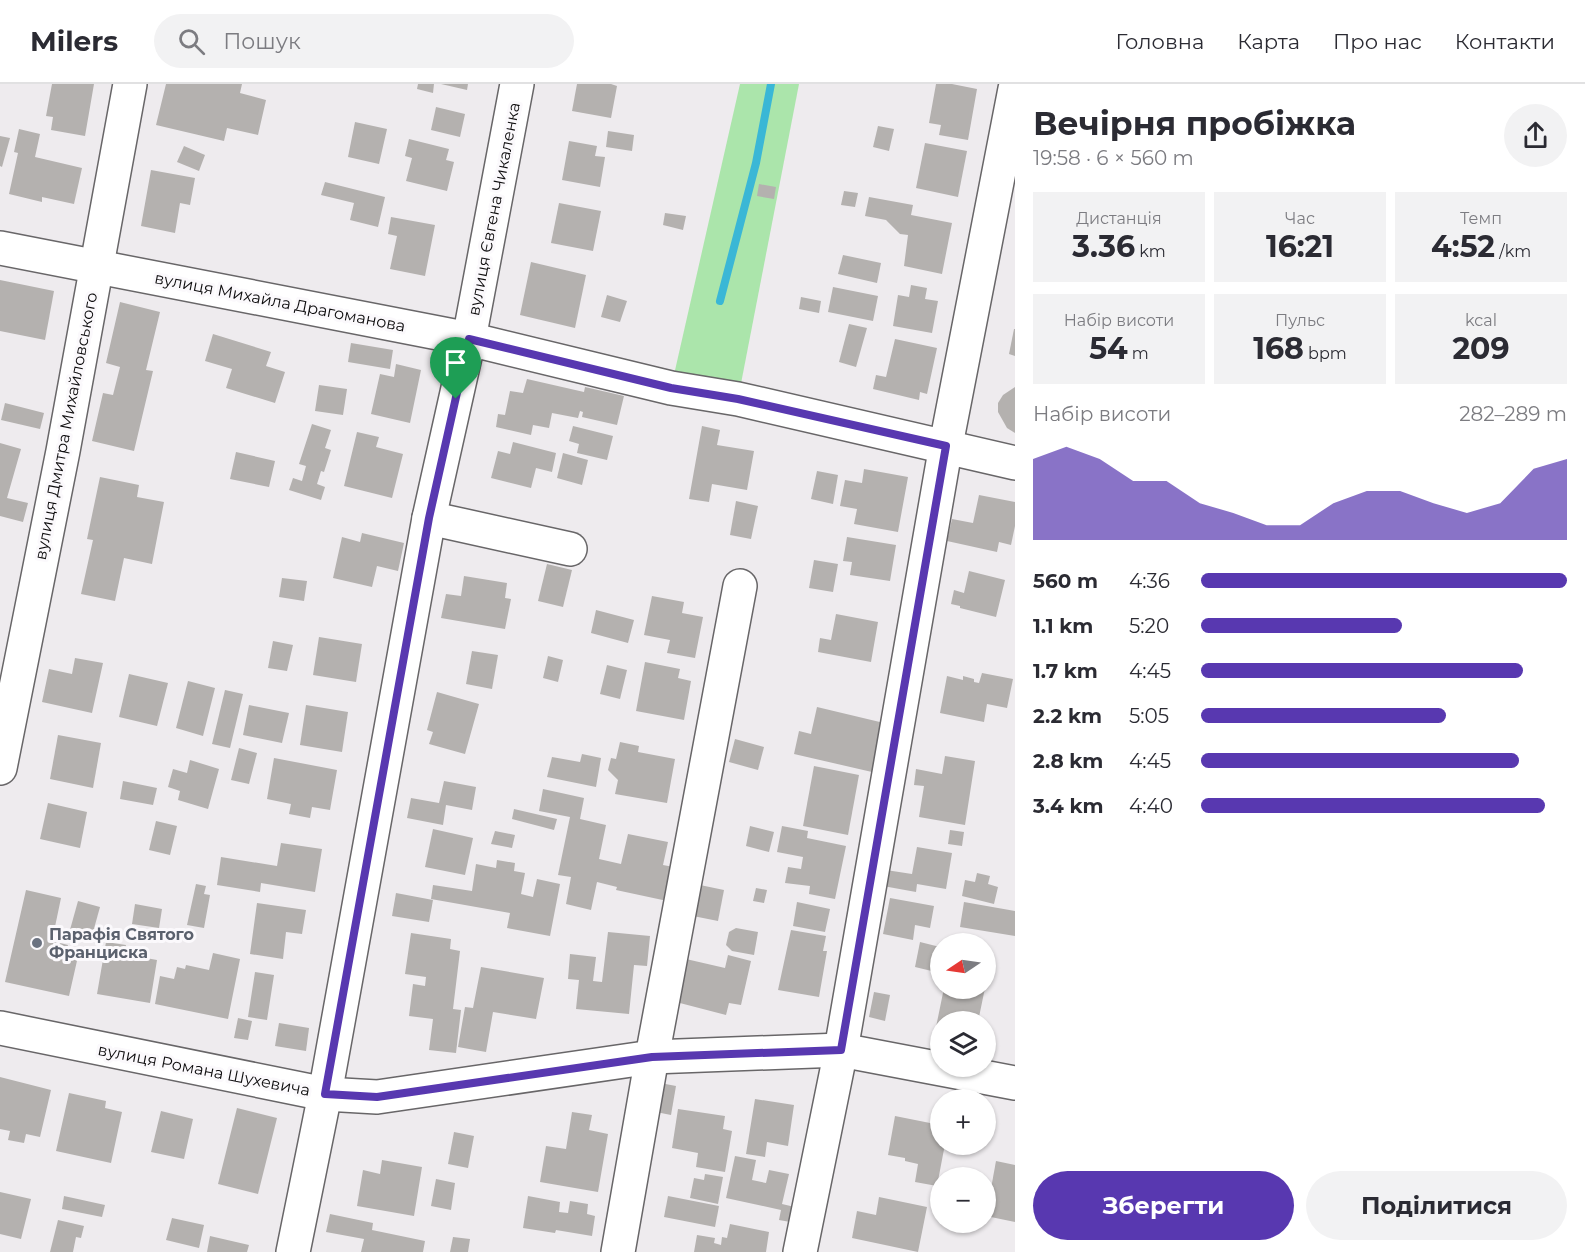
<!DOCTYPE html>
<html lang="uk">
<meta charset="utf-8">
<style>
body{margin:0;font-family:Montserrat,sans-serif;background:#f2f2f3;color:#2b2b33;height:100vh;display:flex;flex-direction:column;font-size:22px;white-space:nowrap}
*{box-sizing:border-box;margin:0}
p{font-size:20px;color:#7c7c81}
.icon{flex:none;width:33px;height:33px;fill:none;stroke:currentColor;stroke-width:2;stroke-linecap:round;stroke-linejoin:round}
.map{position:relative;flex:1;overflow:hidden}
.panel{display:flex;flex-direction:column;background:#fff;width:570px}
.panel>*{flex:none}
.needle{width:39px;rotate:257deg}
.controls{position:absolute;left:930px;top:849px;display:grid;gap:12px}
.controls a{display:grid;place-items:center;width:66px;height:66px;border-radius:50%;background:#fff;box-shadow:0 2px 4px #0004;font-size:30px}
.pin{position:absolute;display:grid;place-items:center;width:51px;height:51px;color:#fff;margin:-62px -26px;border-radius:50% 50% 50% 0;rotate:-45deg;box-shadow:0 0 6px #0007}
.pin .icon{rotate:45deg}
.round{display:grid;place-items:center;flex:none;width:63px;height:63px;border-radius:32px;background:#f2f2f3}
.headline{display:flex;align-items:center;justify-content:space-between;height:102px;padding:0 18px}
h1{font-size:33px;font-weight:700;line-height:45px}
.stats{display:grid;grid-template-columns:repeat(3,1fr);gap:9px;height:102px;padding:6px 18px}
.stats div{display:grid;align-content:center;border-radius:0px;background:#f2f2f3;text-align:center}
.stats b{font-size:30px;font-weight:700}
.stats small{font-size:16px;font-weight:400}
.stats p{font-size:16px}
.chart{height:168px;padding:12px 18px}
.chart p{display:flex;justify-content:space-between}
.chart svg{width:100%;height:108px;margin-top:6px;fill:#5838b0;opacity:.7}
.primary-button{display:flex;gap:12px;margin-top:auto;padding:12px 18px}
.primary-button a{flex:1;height:69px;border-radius:36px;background:#5838b0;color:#fff;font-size:24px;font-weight:700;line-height:69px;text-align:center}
.primary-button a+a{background:#f2f2f3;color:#2b2b33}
ul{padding:0 18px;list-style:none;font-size:20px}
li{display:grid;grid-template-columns:96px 72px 1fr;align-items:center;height:45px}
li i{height:15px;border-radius:8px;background:#5838b0}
header{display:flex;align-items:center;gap:36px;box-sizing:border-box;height:84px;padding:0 30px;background:#fff;border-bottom:2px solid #e1e1e2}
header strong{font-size:28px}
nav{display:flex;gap:33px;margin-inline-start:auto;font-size:21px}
.search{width:420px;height:54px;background:#f2f2f3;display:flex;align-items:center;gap:15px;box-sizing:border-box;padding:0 21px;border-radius:33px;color:#7c7c81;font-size:22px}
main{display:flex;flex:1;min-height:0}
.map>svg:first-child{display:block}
.green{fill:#abe5ab}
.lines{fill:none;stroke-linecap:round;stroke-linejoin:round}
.stream{stroke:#3ab7d6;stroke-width:8}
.building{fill:#b4b1af}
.minor-casing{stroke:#686668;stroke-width:36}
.minor{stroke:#fff;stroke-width:33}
.route-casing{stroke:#fff;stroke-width:12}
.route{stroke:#5838b0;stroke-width:8}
.worship-dot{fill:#6b7280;stroke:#fbf9fc;stroke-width:2}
.labels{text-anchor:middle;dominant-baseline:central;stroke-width:6;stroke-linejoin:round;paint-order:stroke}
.street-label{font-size:16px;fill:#0d0c0d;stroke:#fbf9fc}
.worship-label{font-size:16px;font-weight:bold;fill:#5b616d;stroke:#fbf9fc;text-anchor:start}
</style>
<header>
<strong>Milers</strong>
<div class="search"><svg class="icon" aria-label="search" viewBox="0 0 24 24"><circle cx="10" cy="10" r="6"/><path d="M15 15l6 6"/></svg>Пошук</div>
<nav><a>Головна</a><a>Карта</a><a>Про нас</a><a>Контакти</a></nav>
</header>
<main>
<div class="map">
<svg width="1015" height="1168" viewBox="0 0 1015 1168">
<rect width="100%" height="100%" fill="#eeebee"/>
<polygon class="green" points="740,0 799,0 738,315 671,304"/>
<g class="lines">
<polyline class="stream" points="720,217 756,79 771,0"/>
</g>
<g class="building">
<polygon points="52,0 94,0 85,52 51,46 53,33 46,32"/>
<polygon points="166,0 242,0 240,9 266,16 258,51 227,44 224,57 156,41"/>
<polygon points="418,0 434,0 433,9 417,5"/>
<polygon points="441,0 468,0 467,6"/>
<polygon points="577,0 611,0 617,2 611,34 572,27"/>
<polygon points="936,0 952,0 977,5 968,56 939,51 941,41 929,39"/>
<polygon points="436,23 465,30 460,53 431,46"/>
<polygon points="355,38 387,45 379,80 348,73"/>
<polygon points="878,42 894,45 889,67 873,63"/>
<polygon points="19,45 40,50 35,73 82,84 74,120 42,113 42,118 9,110 18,69 14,68"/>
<polygon points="608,47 634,51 632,67 606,63"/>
<polygon points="0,52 10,54 2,83 0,82"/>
<polygon points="409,55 449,65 446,76 454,78 447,107 406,97 412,74 405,72"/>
<polygon points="569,57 597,62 595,72 605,73 600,103 562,96"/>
<polygon points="925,59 967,67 958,113 916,104"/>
<polygon points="184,62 205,71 199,87 177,78"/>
<polygon points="151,86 195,94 190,121 180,119 175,149 141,142"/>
<polygon points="325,98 385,113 378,143 350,136 354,119 321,111"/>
<polygon points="759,100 776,103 774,115 757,112"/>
<polygon points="844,107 858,109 855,123 841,121"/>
<polygon points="869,113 913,121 911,131 952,139 942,190 904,182 908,151 900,150 886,136 865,132"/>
<polygon points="559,119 601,127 593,167 551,159"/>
<polygon points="665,129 686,132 683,146 663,141"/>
<polygon points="391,133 435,141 425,192 390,185 397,152 388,150"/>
<polygon points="843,171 881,179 877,199 838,190"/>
<polygon points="531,178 586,191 575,244 520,231"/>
<polygon points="0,196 54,207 45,256 0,247"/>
<polygon points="911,201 927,204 925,215 938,217 932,249 893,242 898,211 909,213"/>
<polygon points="833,203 878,212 873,237 828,228"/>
<polygon points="607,211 627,217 620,238 601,233"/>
<polygon points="801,213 821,217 819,229 799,225"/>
<polygon points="120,218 160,228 146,286 153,287 134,367 92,357 103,309 113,311 120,283 106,279"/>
<polygon points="849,240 867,244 856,283 839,278"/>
<polygon points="1014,245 1015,245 1015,272 1009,270"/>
<polygon points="213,250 271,268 266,282 285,288 275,319 226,304 232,285 205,277"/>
<polygon points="895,255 937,264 927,310 920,308 919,316 873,305 876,291 886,293"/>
<polygon points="351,259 393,266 390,285 348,278"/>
<polygon points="396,280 421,286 410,339 371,330 380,290 394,293"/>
<polygon points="527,295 584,308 585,303 624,312 617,341 582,333 583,328 580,327 578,334 552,329 549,344 533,341 531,351 496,343 498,330 505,331 510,307 523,309"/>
<polygon points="319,301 347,305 343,331 315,327"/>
<polygon points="1015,303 1015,349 1007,344 998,328 998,319 1003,311"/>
<polygon points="5,319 44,329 40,345 1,336"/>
<polygon points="312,340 331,346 325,364 331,366 324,388 321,387 317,400 325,403 321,416 289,406 293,394 302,397 306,382 299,380"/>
<polygon points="573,342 613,352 607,376 577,369 579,360 569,357"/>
<polygon points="702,342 720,346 717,361 754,367 747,406 712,400 709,418 689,415"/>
<polygon points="357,348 379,353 376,363 403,370 392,414 344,402"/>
<polygon points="513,358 556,369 552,388 536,384 531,404 491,394 498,367 510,370"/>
<polygon points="0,359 21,365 7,414 28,419 23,438 0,432"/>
<polygon points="236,368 275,377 269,403 230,395"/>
<polygon points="563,369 588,376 582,401 557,394"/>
<polygon points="864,385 908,393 898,448 854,440 857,425 840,422 845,396 862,399"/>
<polygon points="817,387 838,391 833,420 811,415"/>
<polygon points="100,393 139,401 137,413 164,418 152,480 124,474 115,517 81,510 93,456 87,455"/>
<polygon points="979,411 1015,418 1015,442 1011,461 999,458 997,468 947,457 952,435 973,439"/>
<polygon points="736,417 758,422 751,455 730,451"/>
<polygon points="362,449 404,459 398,487 377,482 372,503 333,494 342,453 360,458"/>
<polygon points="847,453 896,461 890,497 850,491 852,478 843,477"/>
<polygon points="814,476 838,480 833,508 809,504"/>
<polygon points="547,480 572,486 563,523 538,517"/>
<polygon points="969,487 1005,496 996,533 960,524 960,522 951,520 954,506 964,509"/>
<polygon points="464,492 507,499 505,514 511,515 505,545 441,534 446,510 461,512"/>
<polygon points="282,494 307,497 304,517 279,513"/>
<polygon points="652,512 684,518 682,529 703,533 695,574 667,569 670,556 644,551"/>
<polygon points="596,526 634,536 628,559 591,549"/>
<polygon points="836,530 878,538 871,578 818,568 820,554 831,556"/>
<polygon points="319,553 362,560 356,598 313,591"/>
<polygon points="273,557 293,561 287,587 268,584"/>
<polygon points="472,567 498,571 492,605 466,600"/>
<polygon points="548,572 563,576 558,598 543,594"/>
<polygon points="75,574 103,579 92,629 42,618 49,585 72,590"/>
<polygon points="645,578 680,585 678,594 691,597 684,636 636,627"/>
<polygon points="607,581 627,586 620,615 600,610"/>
<polygon points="982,589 1013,595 1007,624 987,620 984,638 940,629 947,592 963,596 963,592 974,595 974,598 979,599"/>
<polygon points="129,590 168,599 157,642 119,633"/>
<polygon points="188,597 215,604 203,652 176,644"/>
<polygon points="225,606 243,610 230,664 212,660"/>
<polygon points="437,608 479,620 465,670 429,660 433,648 427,646"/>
<polygon points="249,621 289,629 282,659 243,651"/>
<polygon points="306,621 348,628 342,668 300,661"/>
<polygon points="817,623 884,639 872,688 794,670 799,647 811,650"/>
<polygon points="58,651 101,659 93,704 50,695"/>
<polygon points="735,655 764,663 758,686 729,678"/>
<polygon points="620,658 639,662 638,668 675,675 667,719 615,710 618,696 608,686 611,674 616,675"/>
<polygon points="239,664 257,669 249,700 231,696"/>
<polygon points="582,670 601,674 596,703 547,693 552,673 580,678"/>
<polygon points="945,672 975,677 965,741 919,733 924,702 914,701 916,685 942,690"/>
<polygon points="274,674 337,686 330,726 312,723 310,734 289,730 291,720 267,715"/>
<polygon points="190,676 219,685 208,725 178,716 180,707 168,703 173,685 187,689"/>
<polygon points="814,682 859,691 848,751 803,742"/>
<polygon points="123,697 157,704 153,721 120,715"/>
<polygon points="444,697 476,703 472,726 446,721 443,741 407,734 411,714 439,719"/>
<polygon points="543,705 584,714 580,735 606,741 599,775 621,780 628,750 668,758 663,781 679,784 672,818 616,806 617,803 597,798 591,826 566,820 571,793 558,791 570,733 539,727"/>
<polygon points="48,719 87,728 80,764 40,755"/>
<polygon points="514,725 557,735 554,746 512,735"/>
<polygon points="156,737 177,742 170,771 149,766"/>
<polygon points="750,742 774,748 769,768 746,762"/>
<polygon points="782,742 808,747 807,754 846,762 835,815 809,810 810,802 785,799 788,783 801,785 803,773 777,768"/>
<polygon points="433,745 473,754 465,791 425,783"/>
<polygon points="950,746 964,748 962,762 948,760"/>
<polygon points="495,747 515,751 512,764 491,760"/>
<polygon points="281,759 322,765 315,808 261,799 260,808 217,801 221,773 277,782"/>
<polygon points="917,763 952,769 946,805 917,800 916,808 883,802 886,786 912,790"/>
<polygon points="497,776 515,779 514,787 525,789 521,810 533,813 537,795 560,800 550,852 507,844 510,829 431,815 433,801 472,807 476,780 496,784"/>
<polygon points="977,789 990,792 988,800 998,803 994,820 962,812 965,796 975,798"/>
<polygon points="196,800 206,802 204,810 210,811 204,844 187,841"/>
<polygon points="700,801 724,806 718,837 693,832"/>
<polygon points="756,804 767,806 764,819 753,817"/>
<polygon points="26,806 61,814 52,857 68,861 67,865 79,868 69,912 5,898"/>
<polygon points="396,809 433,816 429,838 392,832"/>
<polygon points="890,814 934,822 930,844 915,841 913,856 883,850"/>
<polygon points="78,817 100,823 90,859 68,853"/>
<polygon points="797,818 830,825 825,848 793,842"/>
<polygon points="964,818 1015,827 1015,852 960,843"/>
<polygon points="257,819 306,826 302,850 286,848 283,875 250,870"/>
<polygon points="135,820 162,825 159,844 132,840"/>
<polygon points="736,844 758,848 754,871 732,867 726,861 729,848"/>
<polygon points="791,846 826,852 823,867 827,867 819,913 778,906"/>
<polygon points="608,848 650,852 647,882 634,881 629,930 576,925 579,896 568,895 570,870 596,873 593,897 602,898"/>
<polygon points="411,849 451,855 450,865 460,867 453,925 461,926 456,969 429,966 433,935 409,932 413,900 425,902 426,893 405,890"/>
<polygon points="106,858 126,861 124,870 157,876 150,919 97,910"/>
<polygon points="920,858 940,863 940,889 915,883"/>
<polygon points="213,869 240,875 228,935 155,920 160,892 174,895 177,883 185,885 186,881 209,886"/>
<polygon points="728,871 751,877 741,921 729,919 726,931 676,918 686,875 725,884"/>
<polygon points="481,883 544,894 536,935 493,928 486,968 458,963 465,923 473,924"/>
<polygon points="255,888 274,891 267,936 248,933"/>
<polygon points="944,904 985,904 978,938 940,938 940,944 936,943"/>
<polygon points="874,908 890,911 885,937 869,933"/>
<polygon points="238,934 252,937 248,956 234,954"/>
<polygon points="279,939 309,944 306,967 275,962"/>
<polygon points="0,993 51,1006 40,1053 26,1050 24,1059 8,1056 10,1047 0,1045"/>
<polygon points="655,998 676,1002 671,1031 651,1027"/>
<polygon points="69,1009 106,1017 105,1024 122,1028 111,1079 56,1067"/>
<polygon points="755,1015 794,1021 788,1062 767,1058 765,1073 746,1070"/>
<polygon points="237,1024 277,1034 258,1110 218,1100"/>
<polygon points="678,1025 725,1032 723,1045 732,1047 725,1088 696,1083 698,1069 672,1064"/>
<polygon points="161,1027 193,1035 184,1075 151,1068"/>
<polygon points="572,1028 592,1031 589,1046 608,1050 598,1108 540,1098 546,1062 566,1065"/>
<polygon points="895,1032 940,1041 940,1060 945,1060 937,1102 915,1098 918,1080 905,1077 905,1074 888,1071"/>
<polygon points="454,1048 474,1052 468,1084 448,1080"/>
<polygon points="735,1072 756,1076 752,1096 766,1099 769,1086 789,1090 782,1120 799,1124 796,1139 779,1136 781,1126 726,1114"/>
<polygon points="382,1076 422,1083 414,1132 357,1122 363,1086 380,1090"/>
<polygon points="996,1077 1015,1081 1015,1138 986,1132"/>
<polygon points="705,1090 723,1093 718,1120 690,1114 694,1094 704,1096"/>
<polygon points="436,1095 455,1099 451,1126 431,1122"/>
<polygon points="0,1108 31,1115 21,1155 0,1150"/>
<polygon points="64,1112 105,1121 102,1133 62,1125"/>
<polygon points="528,1112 560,1118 559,1128 568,1129 570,1117 588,1120 587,1130 595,1132 592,1152 556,1146 555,1149 523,1144"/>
<polygon points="668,1112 719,1122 715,1143 664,1133"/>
<polygon points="879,1113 927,1123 918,1168 852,1154 857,1127 876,1131"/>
<polygon points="330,1130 373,1139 372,1146 425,1157 423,1168 361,1168 364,1155 326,1148"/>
<polygon points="172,1134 204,1141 199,1164 166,1156"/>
<polygon points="58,1136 84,1142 81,1154 76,1153 73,1168 50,1168"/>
<polygon points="730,1140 769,1148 766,1168 694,1168 697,1151 715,1154 714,1159 721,1161 722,1153 727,1154"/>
<polygon points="210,1152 249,1161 247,1168 207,1168"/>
<polygon points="453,1153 470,1155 468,1168 450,1168"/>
</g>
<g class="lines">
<g class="minor-casing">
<g id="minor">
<polyline points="0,164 469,255 671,304 738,315 1015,379"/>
<polyline points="429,434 570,465"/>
<polyline points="0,684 63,367 130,0"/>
<polyline points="0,944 325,1010 377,1013 652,973 841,966 1015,999"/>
<polyline points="293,1168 325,1010 429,434 469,255 517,0"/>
<polyline points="618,1168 652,973 740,502"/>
<polyline points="800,1168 841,966 946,361 1015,5"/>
</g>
</g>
<use href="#minor" class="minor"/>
</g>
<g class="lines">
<g class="route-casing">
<polygon id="route" points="469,255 671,304 738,315 946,362 841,966 652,973 377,1013 325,1010 429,434"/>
</g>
<use href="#route" class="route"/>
</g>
<circle class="worship-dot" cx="37" cy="859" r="6"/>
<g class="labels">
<g class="street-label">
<text transform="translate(494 125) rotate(-79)">вулиця Євгена Чикаленка</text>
<text transform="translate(280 218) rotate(11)">вулиця Михайла Драгоманова</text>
<text transform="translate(66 342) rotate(-79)">вулиця Дмитра Михайловського</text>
<text transform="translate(204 986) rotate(11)">вулиця Романа Шухевича</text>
</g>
<g class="worship-label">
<text x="49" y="850">Парафія Святого<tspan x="49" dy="18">Франциска</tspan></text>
</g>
</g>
</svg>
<div class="controls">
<a><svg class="needle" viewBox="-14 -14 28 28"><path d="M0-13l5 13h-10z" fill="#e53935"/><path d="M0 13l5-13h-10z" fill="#7c7c81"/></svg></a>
<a><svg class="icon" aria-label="layers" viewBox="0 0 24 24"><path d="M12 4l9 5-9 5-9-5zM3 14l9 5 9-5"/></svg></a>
<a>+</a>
<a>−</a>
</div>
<div class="pin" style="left:456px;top:315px;background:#1e9e55"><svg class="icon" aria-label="arrive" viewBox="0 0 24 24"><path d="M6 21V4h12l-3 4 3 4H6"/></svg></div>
</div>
<section class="panel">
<div class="headline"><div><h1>Вечірня пробіжка</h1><p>19:58 · 6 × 560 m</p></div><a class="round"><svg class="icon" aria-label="share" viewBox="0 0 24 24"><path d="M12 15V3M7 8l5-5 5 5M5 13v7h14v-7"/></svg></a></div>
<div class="stats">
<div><p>Дистанція</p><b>3.36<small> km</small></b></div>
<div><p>Час</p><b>16:21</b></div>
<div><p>Темп</p><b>4:52<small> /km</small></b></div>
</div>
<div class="stats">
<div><p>Набір висоти</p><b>54<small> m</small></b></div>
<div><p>Пульс</p><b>168<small> bpm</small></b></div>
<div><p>kcal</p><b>209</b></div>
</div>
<div class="chart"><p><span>Набір висоти</span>282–289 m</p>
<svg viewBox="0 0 160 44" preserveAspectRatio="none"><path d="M0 44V11L10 6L20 11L30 20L40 20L50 29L60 33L70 38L80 38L90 29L100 24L110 24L120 29L130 33L140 29L150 15L160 11V44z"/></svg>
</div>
<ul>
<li><b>560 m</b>4:36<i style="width:100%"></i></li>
<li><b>1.1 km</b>5:20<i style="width:55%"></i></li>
<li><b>1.7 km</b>4:45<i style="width:88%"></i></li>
<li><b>2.2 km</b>5:05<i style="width:67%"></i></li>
<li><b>2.8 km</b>4:45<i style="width:87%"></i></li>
<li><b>3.4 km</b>4:40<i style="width:94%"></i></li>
</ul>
<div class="primary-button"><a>Зберегти</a><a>Поділитися</a></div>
</section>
</main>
